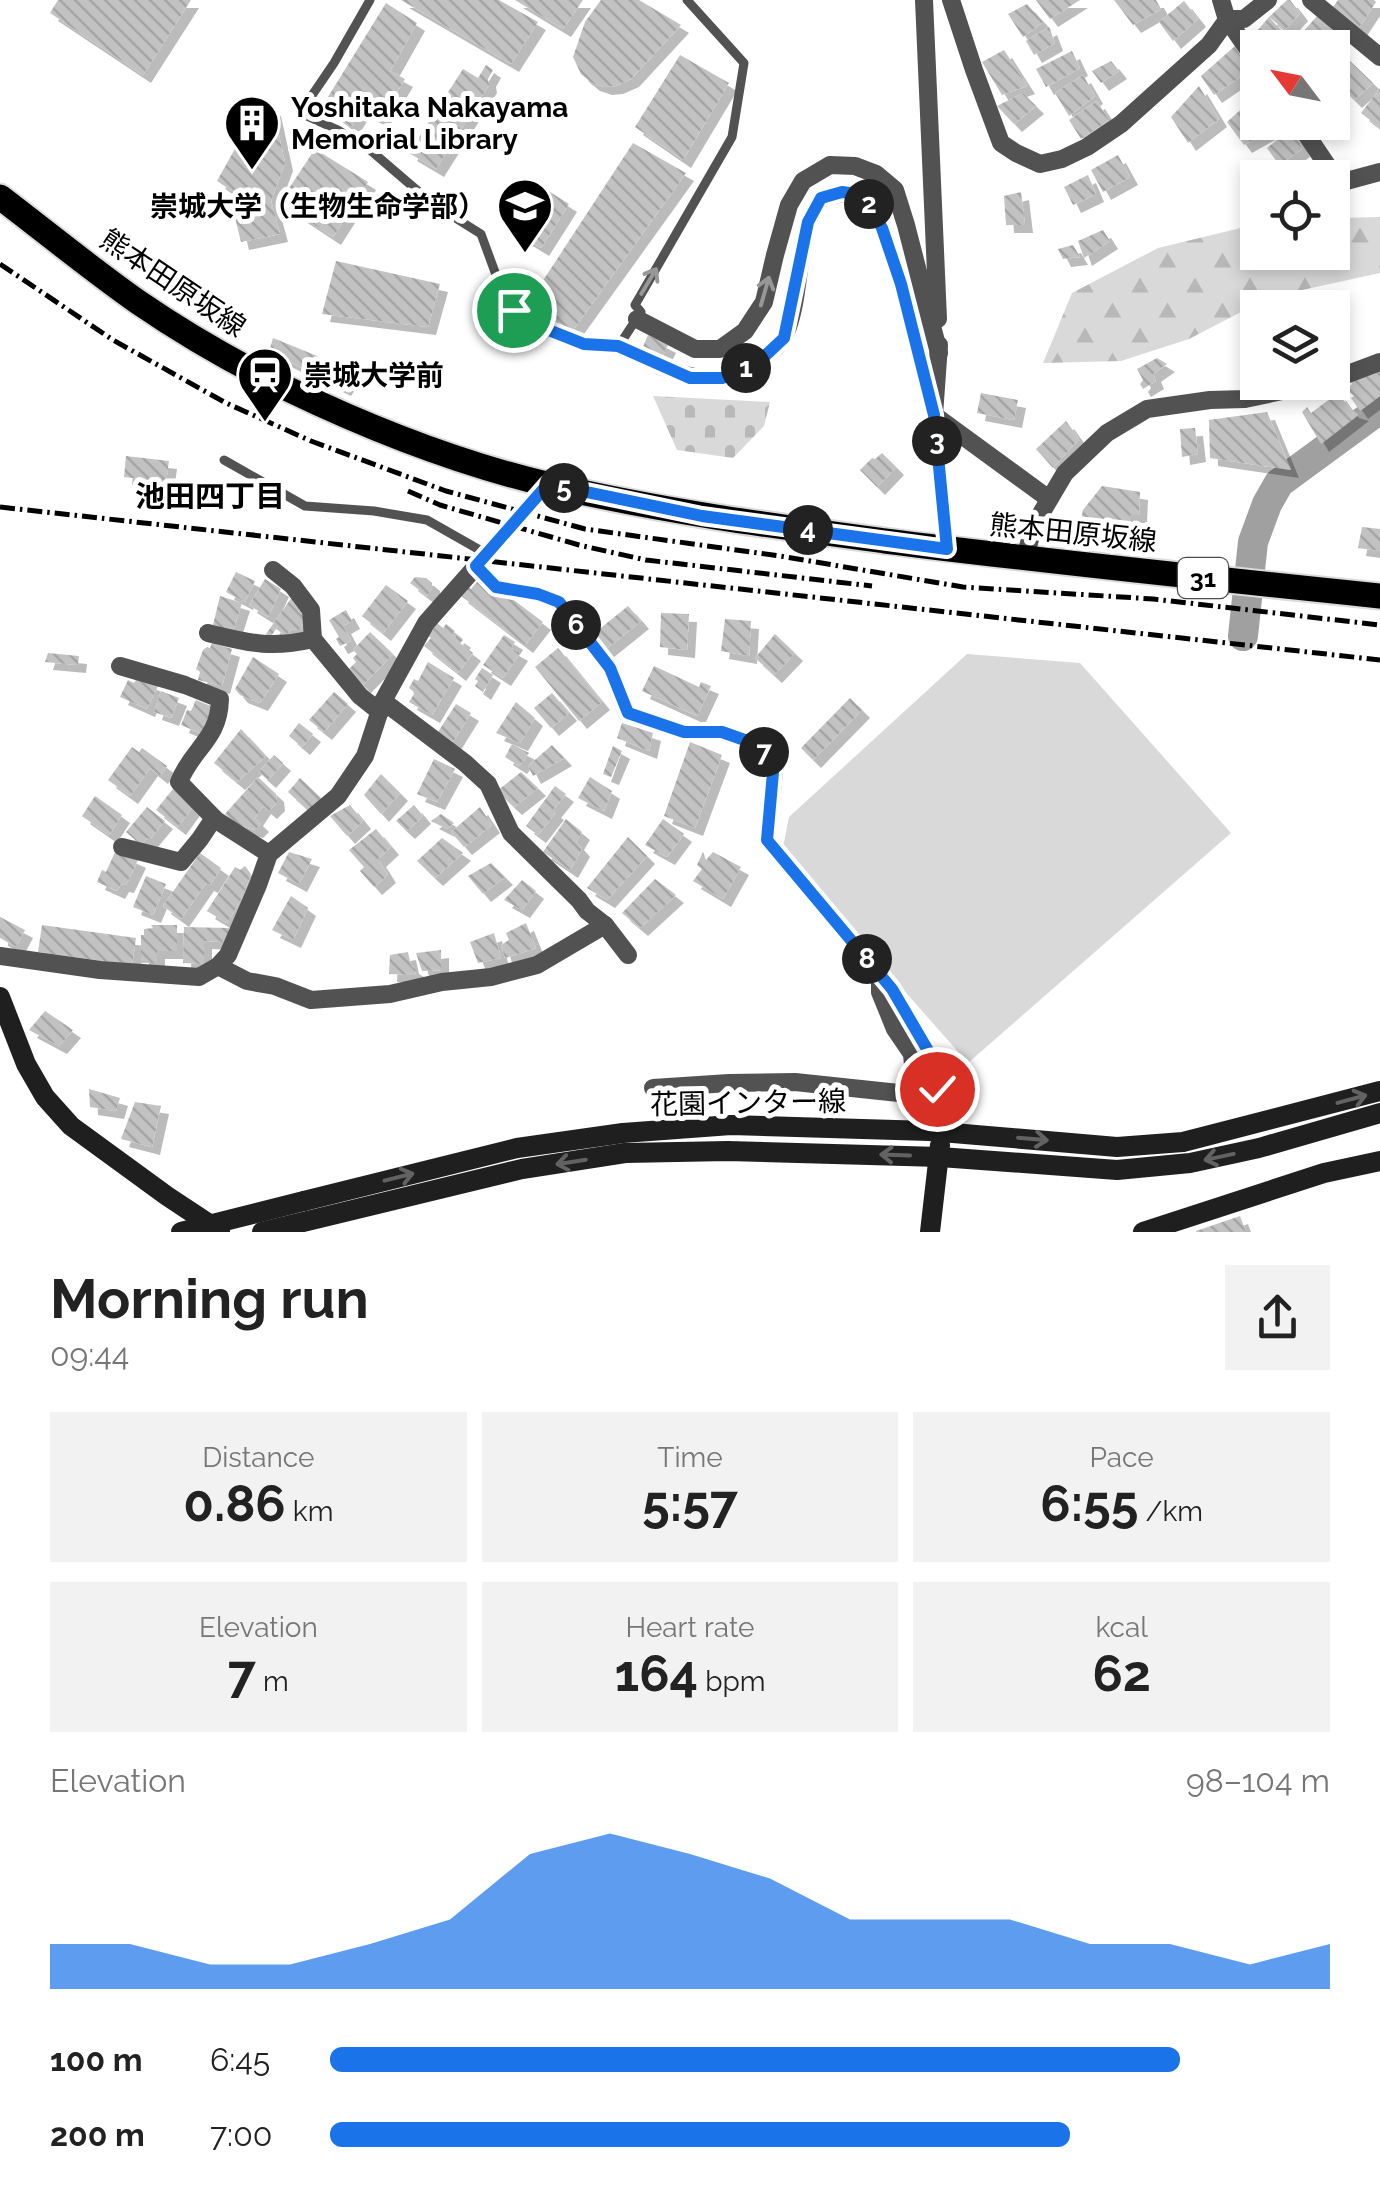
<!DOCTYPE html>
<meta charset="utf-8">
<style>
body{margin:0;font-family:Raleway,"Noto Sans JP",sans-serif;background:#f2f2f2;color:#222;height:100vh;display:flex;flex-direction:column;font-size:38px;white-space:nowrap}
*{box-sizing:border-box;margin:0}
p{font-size:32px;color:#767676}
.icon{flex:none;width:55px;height:55px;fill:none;stroke:currentColor;stroke-width:2;stroke-linecap:round;stroke-linejoin:round}
.map{position:relative;height:1232px;overflow:hidden}
.drawer{display:flex;flex-direction:column;background:#fff;flex:1}
.drawer>*{flex:none}
.needle{width:65px;rotate:302deg}
.buttons{position:absolute;left:1240px;top:30px;display:grid;gap:20px}
.buttons a{display:grid;place-items:center;width:110px;height:110px;border-radius:0px;background:#fff;box-shadow:0 5px 15px #0003;font-size:50px}
.pin{position:absolute;display:grid;place-items:center;width:85px;height:85px;color:#fff;margin:-42px;border:5px solid #fff;border-radius:50%;box-shadow:0 2px 10px #0007}
.km{position:absolute;width:50px;height:50px;margin:-25px;border-radius:50%;background:#222;color:#fff;font-size:28px;line-height:50px;text-align:center}
.round{display:grid;place-items:center;flex:none;width:105px;height:105px;border-radius:0px;background:#f2f2f2}
.head{display:flex;align-items:center;justify-content:space-between;height:170px;padding:0 50px}
h1{font-size:55px;font-weight:700;line-height:75px}
.metrics{display:grid;grid-template-columns:repeat(3,1fr);gap:15px;height:170px;padding:10px 50px}
.metrics div{display:grid;align-content:center;border-radius:0px;background:#f2f2f2;text-align:center}
.metrics b{font-size:50px;font-weight:700}
.metrics small{font-size:28px;font-weight:400}
.metrics p{font-size:28px}
.chart{height:280px;padding:20px 50px}
.chart p{display:flex;justify-content:space-between}
.chart svg{width:100%;height:180px;margin-top:10px;fill:#1a73e8;opacity:.7}
ul{padding:0 50px;list-style:none;font-size:32px}
li{display:grid;grid-template-columns:160px 120px 1fr;align-items:center;height:75px}
li i{height:25px;border-radius:12px;background:#1a73e8}
.map>svg:first-child{display:block}
.grass{fill:#d9d9d9}
.forest{fill:url(#forest-firs)}
.cemetery{fill:url(#cemetery-stones)}
.lines{fill:none;stroke-linecap:round;stroke-linejoin:round}
.river{stroke:#a0a0a0;stroke-width:30}
.building{fill:url(#building-back-hatch);filter:url(#shadow)}
.primary-casing{stroke:#dbdbdb;stroke-width:29}
.lane{stroke:#525252;stroke-width:9}
.street{stroke:#525252;stroke-width:18}
.secondary{stroke:#1f1f1f;stroke-width:20}
.primary{stroke:#000;stroke-width:25}
.rail{stroke:#000;stroke-width:5;stroke-dasharray:15 5 2.5 5;stroke-linecap:butt}
.secondary-bridge{stroke:#1f1f1f;stroke-width:20}
.oneway{stroke:#979797}
.oneway2{stroke:#626262}
.route-casing{stroke:#fff;stroke-width:20}
.route{stroke:#1a73e8;stroke-width:12}
.labels{text-anchor:middle;dominant-baseline:central;stroke-width:10;stroke-linejoin:round;paint-order:stroke}
.shield{fill:#fff;stroke:#4c4c4c;stroke-width:2.5}
.shield-label{font-size:25px;font-weight:bold;fill:#000}
.poi-label{font-size:28px;font-weight:bold;fill:#000;stroke:#fff;text-anchor:start}
.street-label{font-size:28px;fill:#000;stroke:#fff}
.neighbourhood-label{font-size:30px;font-weight:bold;fill:#000;stroke:#fff}
</style>
<div class="map">
<svg width="1380" height="1232" viewBox="0 0 1380 1232">
<defs>
<pattern id="forest-firs" width="22" height="20" patternUnits="userSpaceOnUse" patternTransform="scale(2.5)"><rect width="22" height="20" fill="#d9d9d9"/><path d="M5 1l3.5 6h-7zM16 11l3.5 6h-7z" fill="#b8b8b8"/></pattern>
<pattern id="cemetery-stones" width="16" height="16" patternUnits="userSpaceOnUse" patternTransform="scale(2.5)"><rect width="16" height="16" fill="#d9d9d9"/><path d="M2 7V4a2 2 0 0 1 4 0v3zM10 15v-3a2 2 0 0 1 4 0v3z" fill="#b8b8b8"/></pattern>
<pattern id="building-back-hatch" width="6" height="6" patternUnits="userSpaceOnUse" patternTransform="scale(2.5)"><rect width="6" height="6" fill="#c2c2c2"/><path d="M-1 5l2 2M0 0l6 6M5-1l2 2" fill="none" stroke="#a5a5a5"/></pattern>
<filter id="shadow"><feDropShadow dx="8" dy="8" stdDeviation="0" flood-color="#0004"/></filter>
</defs>
<rect width="100%" height="100%" fill="#fff"/>
<polygon class="grass" points="967,654 1080,663 1231,833 968,1063 782,852 789,817"/>
<polygon class="forest" points="1380,217 1380,273 1270,297 1189,339 1121,361 1043,363 1072,293 1158,248 1257,224 1258,252 1332,252 1333,218"/>
<polygon class="cemetery" points="653,396 770,402 764,426 733,458 677,450"/>
<g class="lines">
<polyline class="river" points="1243,636 1253,542 1267,504 1279,483 1380,409"/>
</g>
<g class="building">
<polygon points="58,0 191,0 143,75 50,13"/>
<polygon points="401,0 499,0 538,22 511,64"/>
<polygon points="515,0 583,0 563,29"/>
<polygon points="601,0 639,0 681,25 631,79 615,86 604,87 592,83 581,74 573,57 585,22"/>
<polygon points="1036,0 1080,0 1050,19"/>
<polygon points="1114,0 1156,0 1161,9 1133,25"/>
<polygon points="1287,0 1290,0 1300,13 1285,30 1269,17 1289,39 1280,48 1261,48 1252,37 1269,17"/>
<polygon points="1338,0 1374,0 1376,2 1357,31 1328,14"/>
<polygon points="1184,1 1198,19 1173,41 1159,22"/>
<polygon points="386,3 417,23 390,71 405,79 381,119 361,110 351,127 323,105"/>
<polygon points="1027,4 1043,22 1023,37 1008,14"/>
<polygon points="1317,16 1333,29 1318,48 1289,48"/>
<polygon points="1049,27 1055,43 1034,55 1026,41"/>
<polygon points="1235,46 1249,71 1214,95 1201,76"/>
<polygon points="1004,50 1027,86 1002,95 982,62"/>
<polygon points="1072,51 1080,68 1046,87 1036,69"/>
<polygon points="680,55 729,83 683,160 635,127"/>
<polygon points="1346,57 1373,83 1354,100 1332,78 1332,71"/>
<polygon points="1111,61 1119,71 1101,83 1092,71"/>
<polygon points="486,65 493,70 488,79 489,85 436,169 409,153 463,69 478,78"/>
<polygon points="1083,75 1095,96 1069,116 1055,93"/>
<polygon points="1199,86 1219,119 1188,143 1171,117"/>
<polygon points="1380,88 1380,128 1361,113"/>
<polygon points="1023,93 1036,106 1014,124 997,106"/>
<polygon points="1258,94 1258,122 1285,122 1244,145 1227,122"/>
<polygon points="1097,101 1109,120 1081,139 1069,120"/>
<polygon points="273,108 285,163 271,201 280,234 241,242 232,205 232,191 217,181 251,120"/>
<polygon points="1293,127 1302,149 1279,165 1267,148"/>
<polygon points="633,143 686,173 571,333 527,305"/>
<polygon points="315,149 368,182 333,237 280,202"/>
<polygon points="1118,155 1130,177 1103,192 1091,170"/>
<polygon points="1088,175 1096,194 1073,205 1064,187"/>
<polygon points="536,183 569,204 541,248 507,227 514,216 510,214 517,202 521,206"/>
<polygon points="1021,192 1025,225 1006,225 1004,196"/>
<polygon points="1103,230 1110,241 1084,258 1078,241"/>
<polygon points="1073,245 1080,257 1063,259 1058,249"/>
<polygon points="336,261 440,284 428,327 322,314"/>
<polygon points="648,335 668,345 661,359 642,349"/>
<polygon points="273,338 354,371 343,388 269,352"/>
<polygon points="1157,358 1167,364 1153,374 1156,381 1143,389 1140,384 1143,380 1137,369"/>
<polygon points="1380,362 1380,396 1360,411 1351,398 1354,396 1346,389 1352,384 1351,382"/>
<polygon points="981,393 1018,400 1014,420 977,413"/>
<polygon points="1338,393 1351,410 1361,413 1321,444 1302,412 1307,407 1311,413"/>
<polygon points="1267,412 1291,470 1210,458 1209,420"/>
<polygon points="1066,421 1079,439 1053,468 1036,449"/>
<polygon points="1195,428 1198,454 1182,457 1180,429"/>
<polygon points="882,453 896,467 877,487 860,470 872,458 875,459"/>
<polygon points="126,456 169,461 166,482 124,477"/>
<polygon points="1102,486 1140,492 1139,515 1130,515 1128,537 1078,533 1083,510"/>
<polygon points="1362,527 1380,529 1380,551 1358,548"/>
<polygon points="236,572 255,581 245,602 226,592"/>
<polygon points="415,577 426,578 432,583 432,588 427,596 410,583"/>
<polygon points="480,578 503,592 543,622 525,645 460,595 467,586 471,589"/>
<polygon points="265,579 281,589 268,617 249,605"/>
<polygon points="386,585 408,601 383,633 362,616"/>
<polygon points="220,596 242,603 233,631 213,625"/>
<polygon points="292,597 303,605 298,612 307,618 299,630 291,629 286,636 276,629 269,639 266,634"/>
<polygon points="628,606 641,621 605,650 592,635"/>
<polygon points="346,610 352,621 343,626 351,641 340,646 336,639 339,637 329,620"/>
<polygon points="661,613 689,614 687,650 660,647"/>
<polygon points="725,619 751,621 749,656 721,651"/>
<polygon points="437,623 443,628 446,624 455,631 452,635 455,638 456,635 463,640 460,643 473,653 458,673 424,646 431,638 427,635"/>
<polygon points="370,632 393,654 363,685 348,670 356,662 353,658 357,654 353,650"/>
<polygon points="775,634 795,653 774,675 755,658"/>
<polygon points="504,635 515,642 511,648 520,653 503,678 483,665"/>
<polygon points="212,643 232,649 222,686 198,680 200,672 196,669 203,650 207,647 210,648"/>
<polygon points="558,648 602,702 579,721 535,667"/>
<polygon points="48,653 79,656 78,665 45,662"/>
<polygon points="253,657 279,674 260,703 240,695 235,689"/>
<polygon points="428,662 454,678 432,715 409,702 414,694 413,691 409,688 414,679 418,681"/>
<polygon points="654,666 699,687 701,682 711,686 697,716 642,691"/>
<polygon points="482,668 493,675 483,692 475,686 478,681 475,679"/>
<polygon points="138,677 158,686 147,709 120,697 128,680 134,683"/>
<polygon points="161,691 179,698 171,718 154,712"/>
<polygon points="334,692 348,704 324,732 309,720"/>
<polygon points="552,693 569,713 551,728 534,708"/>
<polygon points="850,698 862,710 813,760 801,748"/>
<polygon points="196,700 213,707 202,734 181,725 187,710 191,711"/>
<polygon points="516,702 535,718 520,743 496,733"/>
<polygon points="456,704 471,713 453,742 438,732"/>
<polygon points="299,723 313,734 302,747 289,736"/>
<polygon points="622,723 653,733 649,751 617,738"/>
<polygon points="241,729 266,756 237,782 214,763"/>
<polygon points="690,742 722,755 695,828 664,816"/>
<polygon points="512,744 529,753 519,766 505,757"/>
<polygon points="552,745 564,758 533,776 528,766"/>
<polygon points="613,746 622,751 611,777 603,774"/>
<polygon points="132,747 139,752 142,748 167,766 160,776 150,768 130,796 108,780"/>
<polygon points="274,755 283,763 268,780 259,772"/>
<polygon points="434,759 455,769 437,802 417,794"/>
<polygon points="521,772 538,788 514,807 497,791"/>
<polygon points="381,774 400,793 381,814 364,795"/>
<polygon points="258,777 276,794 277,803 269,811 263,806 255,818 261,824 255,830 237,825 225,814"/>
<polygon points="590,777 612,791 604,811 578,798"/>
<polygon points="300,778 321,798 309,811 288,792"/>
<polygon points="555,786 566,794 553,810 556,812 538,835 526,826"/>
<polygon points="173,789 194,805 178,827 156,810"/>
<polygon points="95,796 122,815 109,835 82,816"/>
<polygon points="350,805 363,821 347,836 330,816"/>
<polygon points="414,805 423,816 407,831 396,821"/>
<polygon points="147,807 165,821 150,839 147,838 141,845 126,832"/>
<polygon points="480,807 492,825 464,847 451,832"/>
<polygon points="441,814 454,823 447,829 431,821"/>
<polygon points="566,819 582,832 576,842 582,849 570,870 543,852"/>
<polygon points="663,819 684,834 667,857 645,845"/>
<polygon points="376,829 391,847 378,859 388,875 374,887 360,871 364,867 349,850"/>
<polygon points="628,837 647,856 607,900 587,888"/>
<polygon points="442,838 463,853 435,878 417,861"/>
<polygon points="116,850 138,860 126,885 121,884 117,891 97,882 102,870 106,872"/>
<polygon points="289,852 312,859 299,884 278,873"/>
<polygon points="703,852 706,860 713,852 741,867 723,899 693,881 702,869 697,865"/>
<polygon points="200,853 221,868 210,885 206,883 181,919 163,906"/>
<polygon points="491,863 505,877 483,894 468,876"/>
<polygon points="245,866 251,874 242,898 227,923 207,911 235,867 240,870"/>
<polygon points="146,876 166,884 153,915 133,907"/>
<polygon points="655,879 676,895 640,928 622,913"/>
<polygon points="522,880 536,891 522,910 504,900"/>
<polygon points="291,896 308,908 293,940 272,930"/>
<polygon points="0,917 25,930 16,947 0,938"/>
<polygon points="526,923 536,948 505,958 501,945 509,940 506,933"/>
<polygon points="42,925 136,938 132,965 38,952"/>
<polygon points="151,925 177,925 177,951 157,951 157,963 141,963 141,935 144,935 144,929 153,928"/>
<polygon points="184,927 229,928 228,942 204,941 204,964 183,963"/>
<polygon points="494,933 501,958 478,963 470,942"/>
<polygon points="441,950 441,970 422,971 416,953"/>
<polygon points="408,952 411,966 416,969 415,975 389,974 390,955"/>
<polygon points="45,1011 73,1030 59,1046 29,1030"/>
<polygon points="89,1089 120,1098 116,1111 90,1107"/>
<polygon points="135,1102 161,1106 152,1147 121,1139"/>
<polygon points="1240,1216 1246,1232 1196,1232 1196,1231"/>
</g>
<g class="lines">
<g class="primary-casing">
<path id="primary" d="M0,197C46,232 91,269 138,302C186,335 237,364 288,389C371,429 461,464 550,485C660,511 773,526 885,541C1050,562 1215,579 1380,596"/>
</g>
<g class="lane">
<polyline points="370,0 334,63 300,113 338,130 369,149 433,204 481,234 499,283 514,310 545,329 584,344 618,347"/>
<polyline points="660,366 618,347 641,312 635,305 732,137 744,63 687,0"/>
<polyline points="224,460 305,506 374,511 427,520 485,553"/>
</g>
<g class="street">
<polyline points="924,0 938,319"/>
<polyline points="951,0 974,70 1001,143 1016,153 1040,164 1062,159 1087,147 1121,124 1209,45 1227,20 1221,0"/>
<polyline points="1311,0 1380,57"/>
<polyline points="1227,19 1258,64"/>
<polyline points="1227,19 1244,19 1268,0"/>
<polyline points="1298,122 1339,183 1380,172"/>
<polyline points="637,319 695,349 720,349 745,331 764,302 775,255 789,205 803,181 830,165 855,166 876,174 895,190 906,225 939,353"/>
<polyline points="939,345 934,415 947,549"/>
<path d="M660,366C693,379 717,386 750,365C762,358 779,348 785,335C799,302 797,261 807,226C810,217 816,207 821,198L842,193L864,195L882,228L901,284L934,415L1049,499"/>
<polyline points="1332,380 1380,362"/>
<polyline points="1025,559 1033,527 1065,473 1107,433 1147,409 1210,400 1245,399 1324,382"/>
<polyline points="476,566 496,587 538,594 559,602 610,667 627,713 684,732 722,732 753,743 775,761 767,840 892,989 930,1054 937,1089 929,1131"/>
<polyline points="273,570 293,586 311,610 313,639 360,696 380,712"/>
<path d="M208,633C250,643 270,649 313,639"/>
<path d="M120,666L185,685L220,699C219,740 193,747 179,782L216,820L269,854"/>
<polyline points="383,701 465,763 488,784 511,833 579,900 587,911 605,925 628,955"/>
<polyline points="122,847 181,862 200,839 214,818"/>
<polyline points="0,956 100,970 199,977 218,966 228,955 258,885 269,854 338,796 365,756 383,701 426,623 548,485"/>
<polyline points="218,966 247,981 275,986 311,1000 390,994 442,982 491,977 537,965 605,925"/>
<polyline points="653,1088 729,1083 795,1082 899,1093 911,1090 914,1075 912,1054 895,1029 880,992 880,978"/>
</g>
<g class="secondary">
<polyline points="0,997 26,1064 45,1097 71,1126 167,1196 220,1231"/>
<polyline points="304,1201 517,1148 623,1133 731,1125 929,1131 1117,1147 1183,1142 1380,1091"/>
<polyline points="262,1232 522,1169 625,1153 728,1151 940,1157 1117,1170 1190,1163 1259,1148 1380,1113"/>
<polyline points="930,1232 940,1145"/>
<polyline points="1143,1232 1324,1173 1380,1161"/>
</g>
<use href="#primary" class="primary"/>
<g class="rail">
<polyline points="0,264 113,340 226,403 311,441 446,491 585,529 780,556 963,587 1153,599 1380,625"/>
<polyline points="408,491 440,505 579,545 646,560 872,586"/>
<polyline points="0,507 1380,660"/>
</g>
<polyline class="secondary-bridge" points="181,1232 304,1201"/>
</g>
<defs><path id="oneway-shaft" d="M-6 0H5M1.5-3L5.5 0L1.5 3" fill="none" stroke-width="1.6" stroke-linecap="round" stroke-linejoin="round" transform="scale(2.5)"/></defs>
<g class="oneway">
<use href="#oneway-shaft" transform="translate(649 281) rotate(-59)"/>
<use href="#oneway-shaft" transform="translate(765 291) rotate(-74)"/>
</g>
<g class="oneway2">
<use href="#oneway-shaft" transform="translate(1352 1099) rotate(-15)"/>
<use href="#oneway-shaft" transform="translate(1033 1139) rotate(5)"/>
<use href="#oneway-shaft" transform="translate(895 1155) rotate(-178)"/>
<use href="#oneway-shaft" transform="translate(1219 1157) rotate(168)"/>
<use href="#oneway-shaft" transform="translate(571 1162) rotate(171)"/>
<use href="#oneway-shaft" transform="translate(399 1177) rotate(-14)"/>
</g>
<g class="lines">
<g class="route-casing">
<polyline id="route" points="514,310 546,329 584,344 618,346 690,378 722,378 739,372 766,355 784,338 808,222 821,198 842,192 864,195 882,228 901,284 934,415 947,549 702,516 548,484 476,566 496,587 538,594 559,602 610,668 628,713 684,732 722,732 753,743 774,761 767,840 892,989 930,1054 937,1089"/>
</g>
<use href="#route" class="route"/>
</g>
<defs>
<g id="building-pin" transform="scale(2.875)"><path d="M0 17L-7.5 6A9.5 9.5 0 1 1 7.5 6Z" fill="#000" stroke="#fff"/><path d="M-4-6H4V6H1V3H-1V6H-4ZM-2.5-4.3h1.7v1.8h-1.7ZM.8-4.3h1.7v1.8H.8ZM-2.5-1h1.7V.8h-1.7ZM.8-1h1.7V.8H.8Z" fill="#fff"/></g>
<g id="university-pin" transform="scale(2.875)"><path d="M0 17L-7.5 6A9.5 9.5 0 1 1 7.5 6Z" fill="#000" stroke="#fff"/><path d="M0-5L7-2L0 1L-7-2ZM-4 1L0 2.5L4 1V4Q0 6-4 4Z" fill="#fff"/></g>
<g id="station-pin" transform="scale(2.875)"><path d="M0 17L-7.5 6A9.5 9.5 0 1 1 7.5 6Z" fill="#000" stroke="#fff"/><path d="M-3-6H3Q5-6 5-4V2Q5 4 3 4L4.5 6H3L1.5 4h-3L-3 6H-4.5L-3 4Q-5 4-5 2V-4Q-5-6-3-6ZM-3.5-4v3h7v-3ZM-3.5 1v1.5H-2V1ZM2 1v1.5H3.5V1Z" fill="#fff"/></g>
</defs>
<g fill-rule="evenodd">
<use href="#building-pin" x="252" y="123"/>
<use href="#university-pin" x="525" y="206"/>
<use href="#station-pin" x="265" y="375"/>
</g>
<g class="labels">
<rect class="shield" x="1178" y="558" width="50" height="40" rx="8"/>
<g class="shield-label">
<text x="1203" y="578">31</text>
</g>
<g class="poi-label">
<text x="291" y="107">Yoshitaka Nakayama<tspan x="291" dy="32">Memorial Library</tspan></text>
<text x="486" y="206" text-anchor="end">崇城大学（生物生命学部）</text>
<text x="304" y="375">崇城大学前</text>
</g>
<g class="street-label">
<text transform="translate(173 283) rotate(34)">熊本田原坂線</text>
<text transform="translate(1073 533) rotate(6)">熊本田原坂線</text>
<text transform="translate(748 1103) rotate(-1)">花園インター線</text>
</g>
<g class="neighbourhood-label">
<text x="210" y="496">池田四丁目</text>
</g>
</g>
</svg>
<div class="buttons">
<a><svg class="needle" viewBox="-14 -14 28 28"><path d="M0-13l5 13h-10z" fill="#e53935"/><path d="M0 13l5-13h-10z" fill="#767676"/></svg></a>
<a><svg class="icon" aria-label="locate" viewBox="0 0 24 24"><circle cx="12" cy="12" r="6"/><path d="M12 2v4M12 18v4M2 12h4M18 12h4"/></svg></a>
<a><svg class="icon" aria-label="layers" viewBox="0 0 24 24"><path d="M12 4l9 5-9 5-9-5zM3 14l9 5 9-5"/></svg></a>
</div>
<div class="pin" style="left:514px;top:310px;background:#1e9e55"><svg class="icon" aria-label="arrive" viewBox="0 0 24 24"><path d="M6 21V4h12l-3 4 3 4H6"/></svg></div>
<div class="pin" style="left:937px;top:1089px;background:#d93025"><svg class="icon" aria-label="check" viewBox="0 0 24 24"><path d="M5 12l5 5 9-10"/></svg></div>
<b class="km" style="left:746px;top:368px">1</b>
<b class="km" style="left:869px;top:204px">2</b>
<b class="km" style="left:937px;top:441px">3</b>
<b class="km" style="left:808px;top:530px">4</b>
<b class="km" style="left:564px;top:488px">5</b>
<b class="km" style="left:576px;top:625px">6</b>
<b class="km" style="left:764px;top:752px">7</b>
<b class="km" style="left:867px;top:959px">8</b>
</div>
<section class="drawer">
<div class="head"><div><h1>Morning run</h1><p>09:44</p></div><a class="round"><svg class="icon" aria-label="share" viewBox="0 0 24 24"><path d="M12 15V3M7 8l5-5 5 5M5 13v7h14v-7"/></svg></a></div>
<div class="metrics">
<div><p>Distance</p><b>0.86<small> km</small></b></div>
<div><p>Time</p><b>5:57</b></div>
<div><p>Pace</p><b>6:55<small> /km</small></b></div>
</div>
<div class="metrics">
<div><p>Elevation</p><b>7<small> m</small></b></div>
<div><p>Heart rate</p><b>164<small> bpm</small></b></div>
<div><p>kcal</p><b>62</b></div>
</div>
<div class="chart"><p><span>Elevation</span>98–104 m</p>
<svg viewBox="0 0 160 44" preserveAspectRatio="none"><path d="M0 44V33L10 33L20 38L30 38L40 33L50 27L60 11L70 6L80 11L90 17L100 27L110 27L120 27L130 33L140 33L150 38L160 33V44z"/></svg>
</div>
<ul>
<li><b>100 m</b>6:45<i style="width:85%"></i></li>
<li><b>200 m</b>7:00<i style="width:74%"></i></li>
</ul>
</section>
